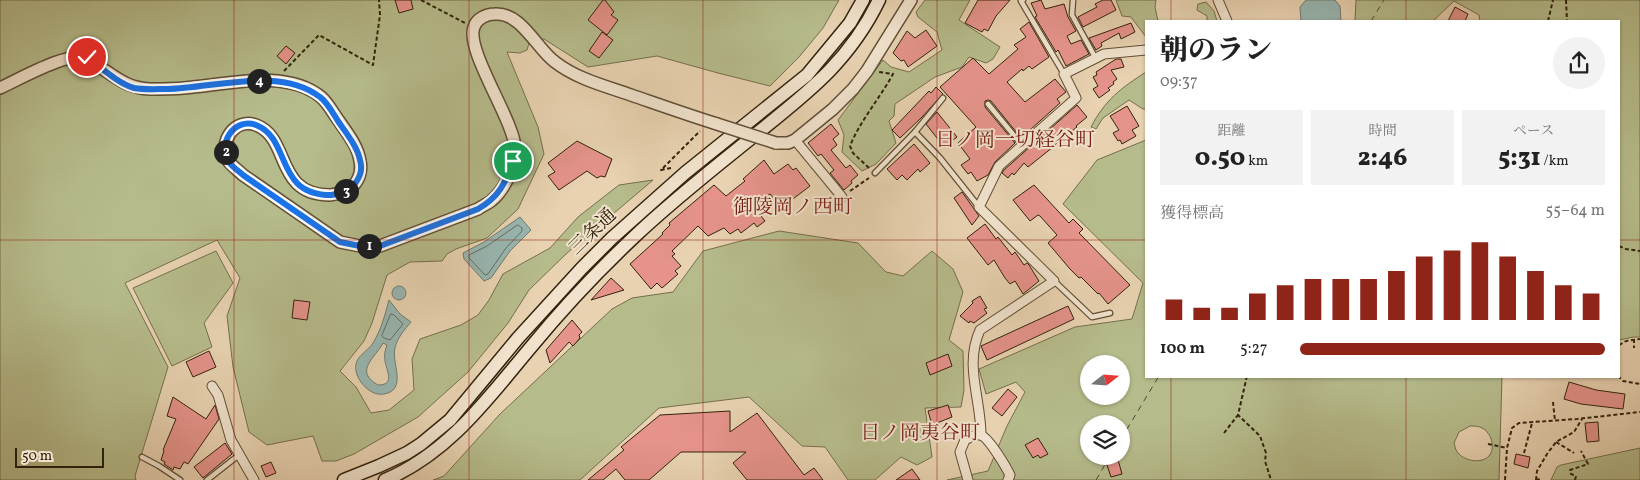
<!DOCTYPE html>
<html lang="ja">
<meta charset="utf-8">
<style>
body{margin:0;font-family:Vollkorn,"Noto Serif JP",serif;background:#f2f2f2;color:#222;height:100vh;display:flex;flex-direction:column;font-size:19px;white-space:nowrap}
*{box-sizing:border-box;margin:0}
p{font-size:16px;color:#767676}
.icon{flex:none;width:28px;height:28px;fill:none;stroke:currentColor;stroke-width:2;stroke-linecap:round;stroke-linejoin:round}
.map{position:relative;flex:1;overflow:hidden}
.panel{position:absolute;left:1145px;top:20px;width:475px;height:358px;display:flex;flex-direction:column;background:#fff;border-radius:0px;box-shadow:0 1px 4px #0004}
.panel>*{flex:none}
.needle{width:32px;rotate:73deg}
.controls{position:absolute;left:1080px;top:355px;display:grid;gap:10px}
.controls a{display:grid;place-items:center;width:50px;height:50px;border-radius:50%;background:#fff;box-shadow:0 1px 4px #0004;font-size:25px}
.scale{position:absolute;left:15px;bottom:12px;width:89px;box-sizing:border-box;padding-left:5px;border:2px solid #33230d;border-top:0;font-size:14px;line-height:18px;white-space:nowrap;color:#33230d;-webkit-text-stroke:4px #f0e2cc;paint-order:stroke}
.pin{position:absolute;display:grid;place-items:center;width:42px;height:42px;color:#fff;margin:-21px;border:2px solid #fff;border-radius:50%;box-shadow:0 1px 5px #0007}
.km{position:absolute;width:25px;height:25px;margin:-12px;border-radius:50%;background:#222;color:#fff;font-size:14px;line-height:25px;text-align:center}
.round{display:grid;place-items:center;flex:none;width:52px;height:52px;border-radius:26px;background:#f2f2f2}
.headline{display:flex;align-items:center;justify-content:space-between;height:85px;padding:0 15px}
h1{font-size:28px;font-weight:800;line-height:38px}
.metrics{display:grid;grid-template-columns:repeat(3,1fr);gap:8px;height:85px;padding:5px 15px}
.metrics div{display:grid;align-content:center;border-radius:0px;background:#f2f2f2;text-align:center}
.metrics b{font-size:25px;font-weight:800}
.metrics small{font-size:14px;font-weight:400}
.metrics p{font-size:14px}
.chart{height:140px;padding:10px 15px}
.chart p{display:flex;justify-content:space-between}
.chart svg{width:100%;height:90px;margin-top:5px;stroke:#8f2418;stroke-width:6}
ul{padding:0 15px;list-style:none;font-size:16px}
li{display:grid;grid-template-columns:80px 60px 1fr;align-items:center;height:38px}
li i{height:12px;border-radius:6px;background:#8f2418}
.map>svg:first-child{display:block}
.green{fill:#b6bb8b;stroke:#746f4c;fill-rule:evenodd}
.water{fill:#98b6b1;stroke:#707b6f;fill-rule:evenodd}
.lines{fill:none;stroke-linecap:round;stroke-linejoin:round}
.shore{stroke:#666c5f;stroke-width:1}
.ferry{stroke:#4c4836;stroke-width:1;stroke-dasharray:6 5;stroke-linecap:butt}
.building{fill:#e5938b;stroke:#33230d}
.service-casing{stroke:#604f36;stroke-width:7}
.minor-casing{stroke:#604f36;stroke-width:11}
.tertiary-casing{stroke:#604f36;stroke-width:14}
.secondary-casing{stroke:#33230d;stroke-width:15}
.path{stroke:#33230d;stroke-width:2;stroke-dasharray:4 2.5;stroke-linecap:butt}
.service{stroke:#f0e2cc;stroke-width:4.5}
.minor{stroke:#f0e2cc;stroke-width:9}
.tertiary{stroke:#f0e2cc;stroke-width:11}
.secondary{stroke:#f0e2cc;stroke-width:12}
.tertiary-bridge-casing{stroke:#604f36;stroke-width:14;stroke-linecap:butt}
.tertiary-bridge{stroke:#f0e2cc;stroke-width:11}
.route-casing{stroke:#fff;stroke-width:10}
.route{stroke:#1a73e8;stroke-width:6}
.grid{fill:none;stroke:#8f2418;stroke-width:1;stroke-opacity:0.55}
.labels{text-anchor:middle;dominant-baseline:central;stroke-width:4;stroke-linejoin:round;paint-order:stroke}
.street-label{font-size:19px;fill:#33230d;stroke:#f0e2cc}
.neighbourhood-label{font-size:20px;fill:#7a1f14;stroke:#f0e2cc}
</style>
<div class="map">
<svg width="1640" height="480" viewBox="0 0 1640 480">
<rect width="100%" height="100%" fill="#e8d2b1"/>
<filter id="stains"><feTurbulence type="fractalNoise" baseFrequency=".004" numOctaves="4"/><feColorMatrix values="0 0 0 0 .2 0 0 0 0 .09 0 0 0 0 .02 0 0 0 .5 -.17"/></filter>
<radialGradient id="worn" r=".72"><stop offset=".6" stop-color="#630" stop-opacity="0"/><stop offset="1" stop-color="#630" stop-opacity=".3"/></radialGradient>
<g class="green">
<polygon points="0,0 839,0 823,28 799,57 770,86 718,73 657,56 588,67 544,39 529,43 527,50 520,53 507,52 538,127 544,154 518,209 487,238 456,249 447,254 442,261 410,262 387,275 372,323 364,341 340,371 356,387 371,413 389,410 414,390 412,359 420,339 461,325 478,315 489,300 503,274 550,248 578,217 619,185 653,180 566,254 529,290 508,323 468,372 418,417 354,454 336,461 322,461 313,436 267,445 249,432 233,367 227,316 240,278 217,240 125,283 168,367 135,476 136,480 0,480"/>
<polygon points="925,0 970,0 959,20 1000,47 993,59 986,63 969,57 962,67 935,77 895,104 894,116 889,121 896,143 876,164 862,171 842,152 844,135 838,120 883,60 891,67 909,72 942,50 937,32 918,17 916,12"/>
<polygon points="1116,0 1156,0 1155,7 1158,21 1146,21 1146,37 1131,17 1122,16"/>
<polygon points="1356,0 1640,0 1640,337 1634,337 1619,340 1619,21 1480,21 1479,15 1454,1 1433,21 1355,21"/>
<polygon points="1206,2 1214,11 1217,21 1207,21 1207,16 1197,10 1198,4"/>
<path d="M1146,72V109H1143L1129,100L1103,118L1096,129L1091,127C1105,100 1121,88 1146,72Z"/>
<path d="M1146,140V376H1502L1499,480H947L988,471L1007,426L1025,392L1016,382L986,394L979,369L1075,327L1132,319L1143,283L1063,204L1097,160ZM1089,364H1121V396H1089ZM1089,424H1121V456H1089ZM1470,426C1474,426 1479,426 1482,428C1491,432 1496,448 1489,456C1481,464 1466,461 1459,454C1456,452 1455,447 1454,443L1459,432Z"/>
<polygon points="779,231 858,243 886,272 903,276 932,251 953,269 963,292 949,340 963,351 964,390 961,407 925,408 932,457 917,465 901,457 875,480 848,480 825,447 802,446 749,397 659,408 580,480 433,480 444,476 500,414 612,309 632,298 673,292 703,251"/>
<polygon points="216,251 233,283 204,323 212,347 172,366 133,288"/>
<polygon points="1640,448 1640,480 1551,480 1557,467 1561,465"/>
</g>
<g class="water">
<polygon points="1306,0 1335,0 1340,6 1341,21 1301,21 1300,7"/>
<polygon points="520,217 531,230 510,251 491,278 484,281 464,259 463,253 484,242"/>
<circle cx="399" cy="293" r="7"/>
<path d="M389,300L400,314L411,322C405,329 397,338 395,348C391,362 408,390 384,394C370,397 353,378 356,364C358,355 368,351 373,343C381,330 385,315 389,300ZM383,343L387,345C385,350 384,355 385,361C386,370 396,385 378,385C353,371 376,357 383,343Z"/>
</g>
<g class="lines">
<g class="shore">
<polygon points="518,225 522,228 522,231 506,248 488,274 485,275 469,258 469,255 487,246"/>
<polygon points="391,314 394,315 403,324 390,340 384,338 382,336"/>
</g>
<g class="ferry">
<polyline points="1371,21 1384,0"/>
<polyline points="1121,439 1159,376"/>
<polyline points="1096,480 1106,463"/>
</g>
</g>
<g class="building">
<polygon points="395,0 411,0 413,9 399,13"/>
<polygon points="603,0 605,0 614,12 611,15 618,20 607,35 588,20"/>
<polygon points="978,0 1010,0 996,16 988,31 984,29 982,32 965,23"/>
<polygon points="1041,0 1045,9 1064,4 1068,17 1076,31 1067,36 1071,44 1081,40 1089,54 1066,66 1058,50 1056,52 1035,17 1037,16 1031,3"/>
<polygon points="1103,0 1111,0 1116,10 1083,27 1078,17 1097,7 1095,4"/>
<polygon points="1455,7 1468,14 1465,21 1448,21"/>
<polygon points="1029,22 1049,57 1032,69 1029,66 1023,71 1022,69 1007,82 1025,102 1055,79 1066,92 1057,99 1060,103 1021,138 991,101 988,100 985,101 985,107 1015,143 995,162 988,175 977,181 971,172 968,174 961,165 970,159 958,143 976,127 940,87 973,58 989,74 1018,49 1014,45 1026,37 1020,29"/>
<polygon points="1131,23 1135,32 1121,39 1119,33 1101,43 1102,46 1096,50 1089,38"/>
<polygon points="926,30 937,46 908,67 904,60 901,61 893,53 907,31 915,38"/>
<polygon points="602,32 613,40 599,58 589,51"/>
<polygon points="286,46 295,53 286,64 277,56"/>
<polygon points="1116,59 1121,59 1124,67 1111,70 1117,79 1113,82 1114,84 1108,88 1110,90 1099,98 1093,89 1098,86 1093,77 1097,75 1096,72"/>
<polygon points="936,87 943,94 921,118 900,138 892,130 929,91 931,93"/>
<polygon points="1077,105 1087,117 1076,126 1077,127 1068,134 1067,132 1053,147 1028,167 1024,163 1014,175 1012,173 1008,178 1002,173 1004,170"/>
<polygon points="1127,106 1139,126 1132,130 1136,136 1122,144 1120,140 1118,141 1113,133 1119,130 1110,116"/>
<polygon points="937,112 957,137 944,147 926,124"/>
<polygon points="831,124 839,134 833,139 837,145 831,150 846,168 850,165 858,175 851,181 852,183 844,190 830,173 834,170 821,154 818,156 808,143"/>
<polygon points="577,141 612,159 605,177 601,176 597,178 587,171 559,190 548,176 555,172 548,163"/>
<polygon points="914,144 930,163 920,172 918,169 907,180 902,175 897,180 887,169"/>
<polygon points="764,160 774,174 788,164 793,170 796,168 810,186 781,208 770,194 753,206 765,221 757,227 754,223 741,233 738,229 730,234 724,228 708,236 698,226 672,251 675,254 672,256 681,266 675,271 678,274 662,288 657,283 651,289 630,264 663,234 662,233 670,225 669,223 714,185 726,196 745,181 743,179"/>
<polygon points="1034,185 1069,223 1073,219 1083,229 1079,233 1130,285 1108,304 1099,293 1098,294 1081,277 1079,278 1070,269 1048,243 1057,235 1040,216 1038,215 1030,221 1013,200"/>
<polygon points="962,192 979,216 972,225 954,198"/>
<polygon points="985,224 996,239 998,237 1012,255 1015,252 1024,265 1027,263 1029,265 1039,281 1023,294 1015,281 1010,284 1005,278 994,260 988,265 967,238"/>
<polygon points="611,278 624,290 591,300"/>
<polygon points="980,296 987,308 984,309 987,313 974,323 970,321 969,323 960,316 973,303 972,301"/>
<polygon points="294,300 310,302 307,320 292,318"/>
<polygon points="1068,306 1074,319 987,360 981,346"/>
<polygon points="572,320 582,332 579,335 580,338 573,346 569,342 550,363 546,350"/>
<polygon points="209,351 216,367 193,377 186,362"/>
<polygon points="948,354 952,366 930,375 926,363"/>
<polygon points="1569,382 1596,390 1625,394 1623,409 1581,404 1564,399"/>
<polygon points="1008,389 1017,397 1002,416 992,408"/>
<polygon points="173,397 206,419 215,405 219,419 188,464 184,462 180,469 174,467 173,470 164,464 165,462 161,460 164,451 163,450 176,419 167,416"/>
<polygon points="948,405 952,417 932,425 928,411"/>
<polygon points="730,411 730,432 757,413 804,475 814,468 823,480 747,480 733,463 746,452 681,452 649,480 625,480 616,469 603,480 588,480 624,450 621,447 660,415"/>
<polygon points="1598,422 1599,441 1587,442 1585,423"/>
<polygon points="1038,438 1048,454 1040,458 1038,455 1033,458 1025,445"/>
<polygon points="225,443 232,454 203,478 194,467"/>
<polygon points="1516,454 1530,457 1528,468 1514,464"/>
<polygon points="1104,456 1117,456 1122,474 1111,477"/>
<polygon points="271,462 276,473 266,477 261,466"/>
<polygon points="912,469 920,480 896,480"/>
</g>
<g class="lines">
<g class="service-casing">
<g id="service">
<polyline points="1023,0 1021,1 1064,74"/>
<polyline points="1073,0 1072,15 1095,57"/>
<polyline points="988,104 1022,145"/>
<polyline points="915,132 940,158 979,207"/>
<polyline points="875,173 915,132 943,98"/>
<polyline points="1054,281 1092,317 1110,313"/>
<polyline points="142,457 159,466 180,480"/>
<polyline points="207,480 239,455"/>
</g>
</g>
<g class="minor-casing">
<g id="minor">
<polyline points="1218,0 1227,21"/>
<polyline points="795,140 842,197"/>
<polyline points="212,386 218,395 231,440 254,480"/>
<path d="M981,435C981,399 964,365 980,330L1054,281L979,207L999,166L1076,98L1064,74L1104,54L1146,50"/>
<path d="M968,480L960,452L965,440C969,438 975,434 980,435C988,436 1006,467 1010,475L1008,480"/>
</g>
</g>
<g class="tertiary-casing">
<g id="tertiary">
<path d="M0,88C18,80 70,50 88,58C92,60 96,64 100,67C118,79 128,88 150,89C162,89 173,89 184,88C225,85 286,68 321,97C328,103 333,113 339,121C347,133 358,146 360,161C362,171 360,178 354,185C348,192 340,194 330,195C274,195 291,138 256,125C234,117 217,144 229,162C233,167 239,171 243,175L340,242L360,246H380L478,209C482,206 487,204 491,201C505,190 516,165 515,147C513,119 465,49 474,27C477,18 487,14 495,14C521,12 537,49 555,62C577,79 605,86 631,95C660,105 688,115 717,124"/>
<polyline points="776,143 788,143 795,140 833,109 853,89 867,71 911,0"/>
</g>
</g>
<g class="secondary-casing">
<g id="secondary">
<polyline points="344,480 379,466 407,453 421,444 450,420 518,338 582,268 612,238 685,173 807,75 850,23 863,0"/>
<path d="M385,480C449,453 488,398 531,347C563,308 598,271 634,237C673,200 714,168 755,135C807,93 849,62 879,0"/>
</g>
</g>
<g class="path">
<polyline points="421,0 465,23"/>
<polyline points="1566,0 1567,21"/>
<polyline points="1548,21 1553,0"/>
<polyline points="284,71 319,35 373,65 380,15 379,0"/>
<polyline points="671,168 661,170 700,131"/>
<path d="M869,168L853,153L850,146C860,121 880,98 893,74L879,72"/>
<polyline points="850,191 869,178"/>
<polyline points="1619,246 1626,249 1640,251"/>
<polyline points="1634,339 1634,348"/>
<polyline points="1619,345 1626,341 1640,339"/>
<polyline points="1247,376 1238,415 1260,436 1266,453 1265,461 1271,480"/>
<polyline points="1618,376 1623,381 1640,384"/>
<polyline points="1553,402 1555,421"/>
<polyline points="1224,433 1238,415"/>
<polyline points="1556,442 1574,453"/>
<polyline points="1488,444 1507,448"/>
<polyline points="1524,453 1532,423"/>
<polyline points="1536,479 1541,480"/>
<polyline points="1505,480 1507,448 1512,428 1519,423 1577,419 1640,412"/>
<polyline points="1536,480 1537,471 1547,454 1556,442 1574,432 1582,419"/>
<polyline points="1575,480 1576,476 1571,474 1570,470 1588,464 1581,451"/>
</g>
<use href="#service" class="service"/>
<use href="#minor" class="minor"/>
<use href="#tertiary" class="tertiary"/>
<use href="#secondary" class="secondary"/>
<g class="tertiary-bridge-casing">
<polyline id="tertiary-bridge" points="717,124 776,143"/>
</g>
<use href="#tertiary-bridge" class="tertiary-bridge"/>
</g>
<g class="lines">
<g class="route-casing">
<path id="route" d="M87,57C101,67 117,83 134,88C145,90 157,89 168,89C214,88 280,66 320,97C327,102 333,113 338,121C346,133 357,146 360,160C363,170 360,177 354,185C348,192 340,194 331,195C274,195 292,139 256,125C234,117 217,144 229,162C232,167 239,171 243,175L340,242L360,246H380L478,209C499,197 505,184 513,161"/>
</g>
<use href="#route" class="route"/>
</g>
<path class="grid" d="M234,0V480M469,0V480M703,0V480M937,0V480M1171,0V21M1406,0V21M0,240H1146M1619,240H1640M1171,376V480M1406,376V480"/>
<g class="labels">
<g class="street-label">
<text transform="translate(593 232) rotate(-44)">三条通</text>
</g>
<g class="neighbourhood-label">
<text x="1015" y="141">日ノ岡一切経谷町</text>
<text x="793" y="208">御陵岡ノ西町</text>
<text x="920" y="434">日ノ岡夷谷町</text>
</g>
</g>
<rect width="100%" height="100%" filter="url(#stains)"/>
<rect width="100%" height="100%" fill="url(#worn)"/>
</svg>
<div class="controls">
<a><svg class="needle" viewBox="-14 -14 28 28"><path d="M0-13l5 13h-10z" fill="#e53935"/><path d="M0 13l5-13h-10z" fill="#767676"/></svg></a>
<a><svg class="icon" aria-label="layers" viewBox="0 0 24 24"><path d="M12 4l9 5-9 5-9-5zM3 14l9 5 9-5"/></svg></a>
</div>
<div class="scale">50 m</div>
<div class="pin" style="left:513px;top:161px;background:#1e9e55"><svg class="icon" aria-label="arrive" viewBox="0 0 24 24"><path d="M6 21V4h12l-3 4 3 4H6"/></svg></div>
<div class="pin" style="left:87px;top:57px;background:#d93025"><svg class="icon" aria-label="check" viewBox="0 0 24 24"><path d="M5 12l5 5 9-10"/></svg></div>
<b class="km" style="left:369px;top:246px">1</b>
<b class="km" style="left:226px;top:152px">2</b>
<b class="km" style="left:346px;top:191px">3</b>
<b class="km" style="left:259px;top:81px">4</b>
<section class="panel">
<div class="headline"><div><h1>朝のラン</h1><p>09:37</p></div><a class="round"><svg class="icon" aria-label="share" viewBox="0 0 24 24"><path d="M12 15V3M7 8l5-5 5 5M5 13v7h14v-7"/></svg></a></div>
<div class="metrics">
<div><p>距離</p><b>0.50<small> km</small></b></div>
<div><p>時間</p><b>2:46</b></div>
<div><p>ペース</p><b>5:31<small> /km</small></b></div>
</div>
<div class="chart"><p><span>獲得標高</span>55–64 m</p>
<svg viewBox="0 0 160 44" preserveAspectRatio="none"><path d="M5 44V34M15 44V38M25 44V38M35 44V31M45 44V27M55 44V24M65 44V24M75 44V24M85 44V20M95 44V13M105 44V10M115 44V6M125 44V13M135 44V20M145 44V27M155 44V31"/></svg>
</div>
<ul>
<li><b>100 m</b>5:27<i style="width:100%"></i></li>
</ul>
</section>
</div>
